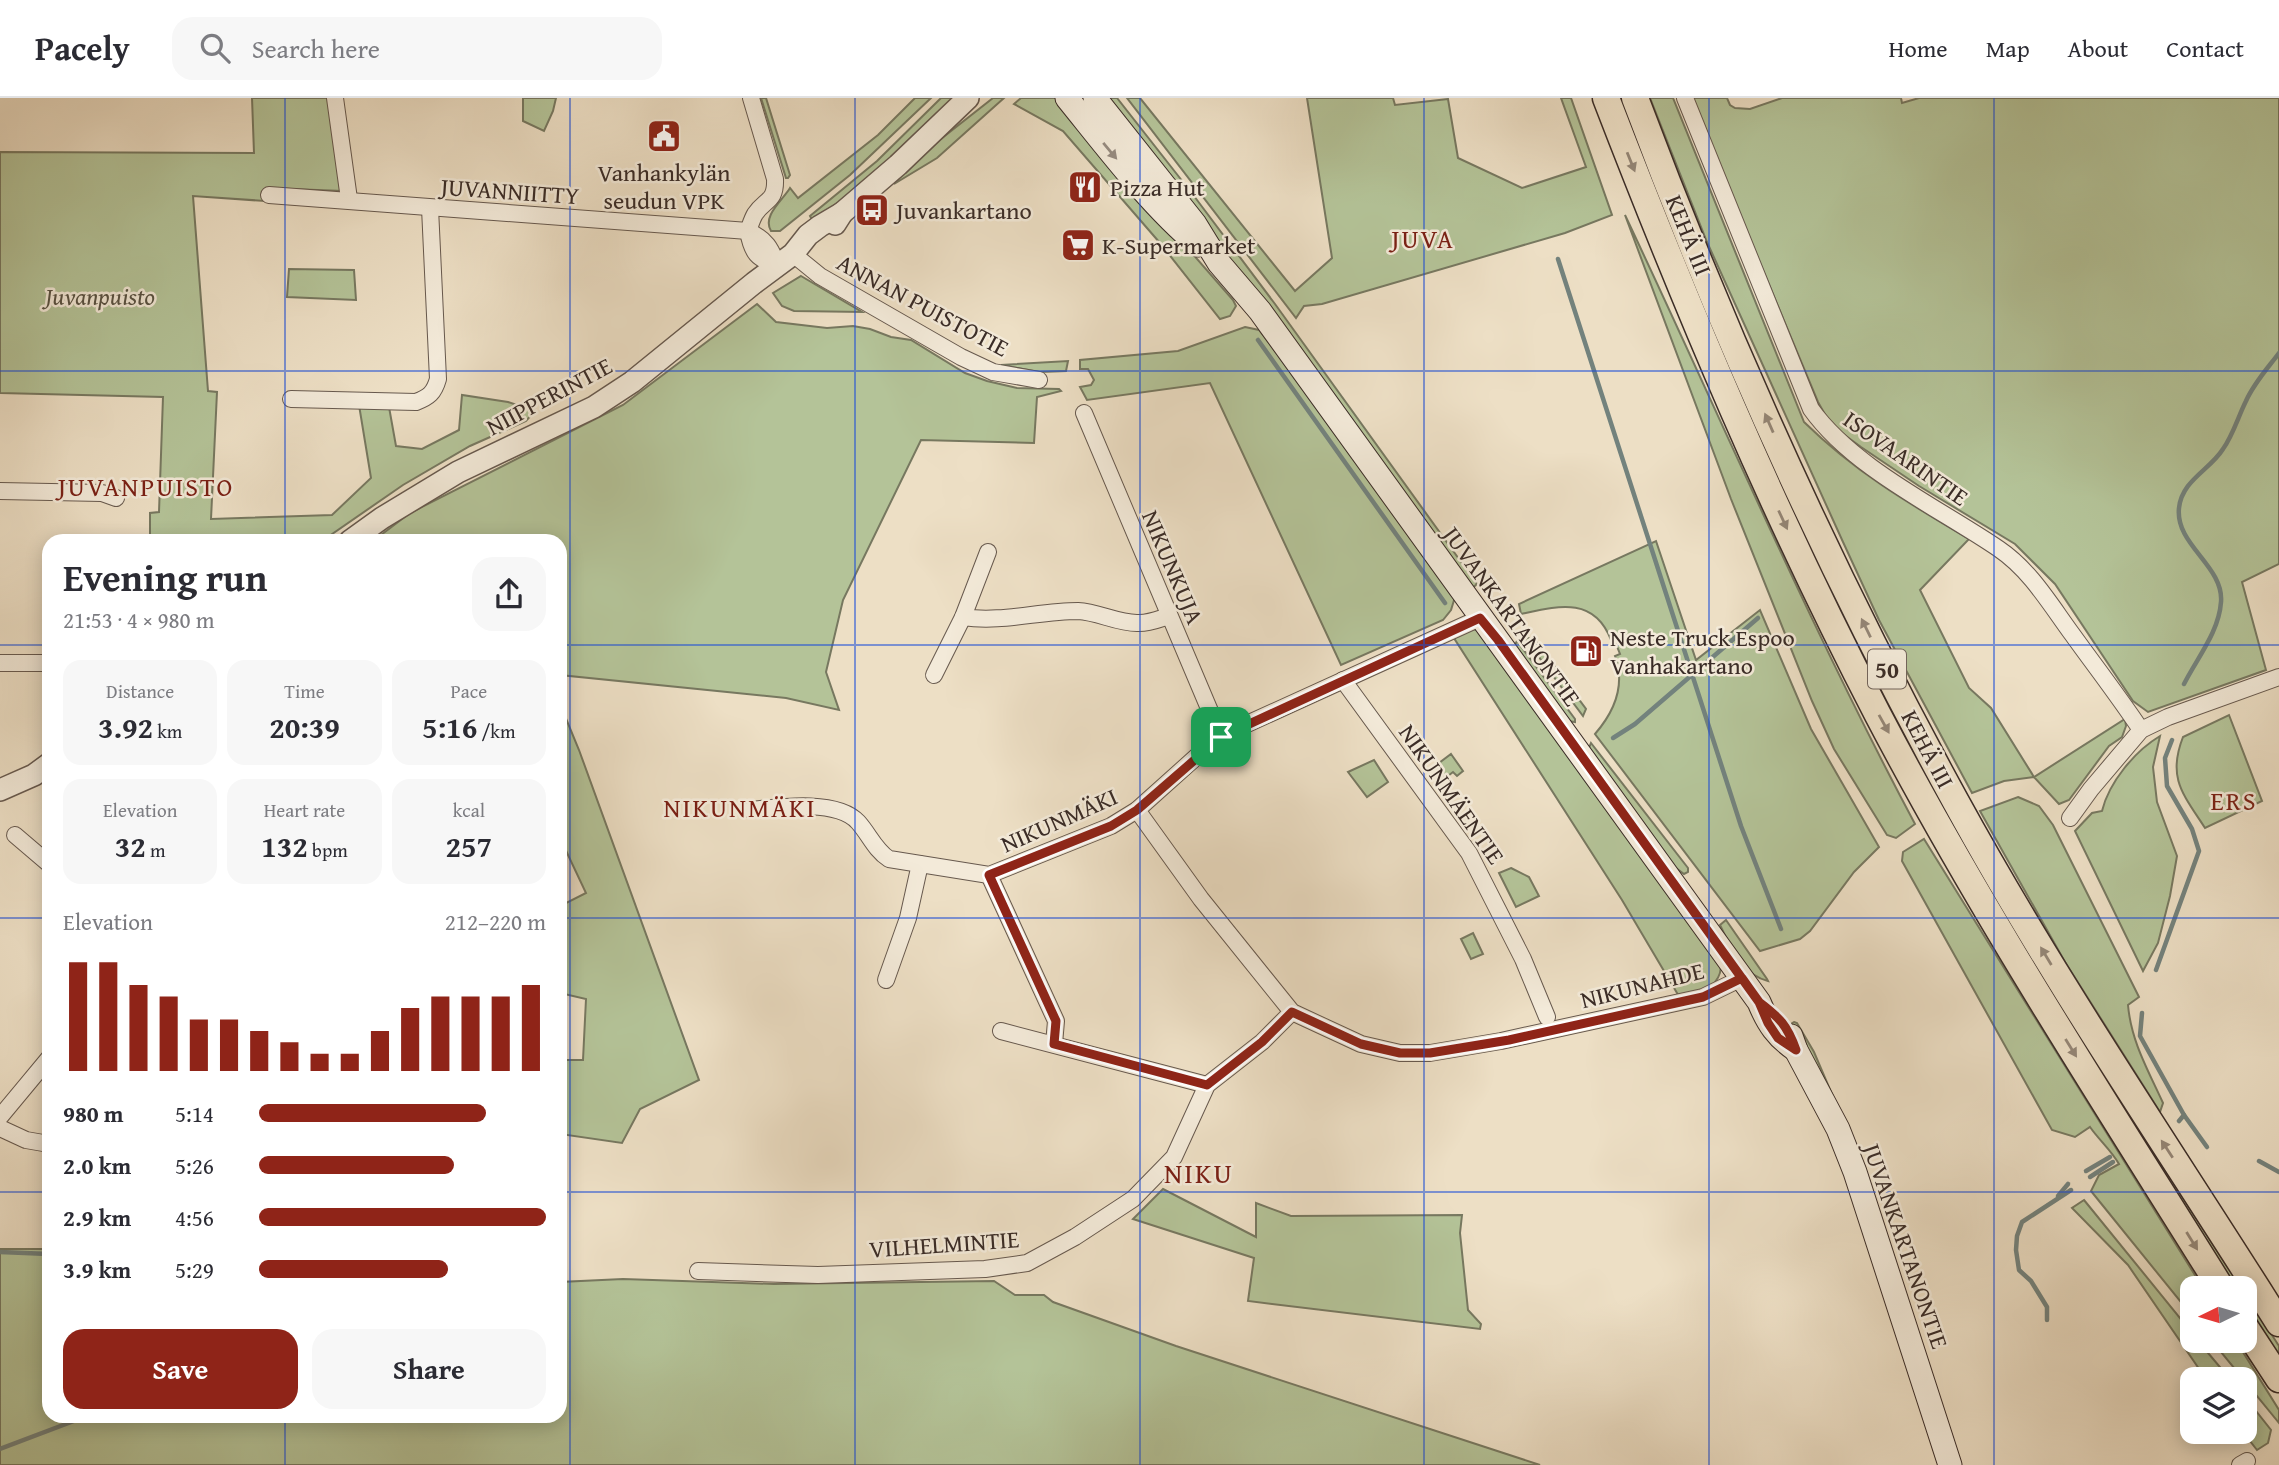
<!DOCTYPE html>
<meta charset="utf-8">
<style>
body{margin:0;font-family:"Gentium Book Plus",serif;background:#f7f7f7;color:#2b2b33;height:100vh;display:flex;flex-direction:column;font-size:26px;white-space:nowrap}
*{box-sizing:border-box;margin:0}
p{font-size:23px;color:#7c7c81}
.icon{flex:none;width:38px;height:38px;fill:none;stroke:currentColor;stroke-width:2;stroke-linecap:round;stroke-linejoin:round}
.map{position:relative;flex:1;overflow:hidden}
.side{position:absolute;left:42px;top:436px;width:525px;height:889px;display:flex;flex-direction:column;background:#fff;border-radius:21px;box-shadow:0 4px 18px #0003}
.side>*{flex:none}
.needle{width:46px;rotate:265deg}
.tools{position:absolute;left:2180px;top:1178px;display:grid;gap:14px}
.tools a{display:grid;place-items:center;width:77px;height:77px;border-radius:14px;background:#fff;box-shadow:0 4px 18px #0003;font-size:35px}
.pin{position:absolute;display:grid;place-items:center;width:60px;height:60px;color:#fff;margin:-30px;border-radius:14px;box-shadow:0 4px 10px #0006}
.round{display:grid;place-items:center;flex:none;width:74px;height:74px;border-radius:21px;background:#f7f7f7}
.summary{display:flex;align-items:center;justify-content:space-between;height:119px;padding:0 21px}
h1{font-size:38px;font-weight:700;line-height:52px}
.metrics{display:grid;grid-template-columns:repeat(3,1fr);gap:10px;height:119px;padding:7px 21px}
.metrics div{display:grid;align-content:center;border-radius:18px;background:#f7f7f7;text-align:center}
.metrics b{font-size:30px;font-weight:700}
.metrics small{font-size:19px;font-weight:400}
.metrics p{font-size:19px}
.chart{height:196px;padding:14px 21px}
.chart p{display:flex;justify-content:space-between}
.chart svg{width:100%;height:126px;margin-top:7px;stroke:#8f2418;stroke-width:6}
.primary-button{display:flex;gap:14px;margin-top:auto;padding:14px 21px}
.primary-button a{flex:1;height:80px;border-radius:21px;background:#8f2418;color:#fff;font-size:28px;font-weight:700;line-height:80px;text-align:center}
.primary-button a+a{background:#f7f7f7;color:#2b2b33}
ul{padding:0 21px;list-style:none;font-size:23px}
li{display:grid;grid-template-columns:112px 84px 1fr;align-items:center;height:52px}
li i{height:18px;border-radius:9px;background:#8f2418}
header{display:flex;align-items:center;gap:42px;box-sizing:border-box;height:98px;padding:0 35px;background:#fff;border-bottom:2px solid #e1e1e2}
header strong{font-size:33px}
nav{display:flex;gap:38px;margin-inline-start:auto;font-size:24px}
.search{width:490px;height:63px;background:#f7f7f7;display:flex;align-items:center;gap:18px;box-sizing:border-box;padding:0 24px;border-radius:21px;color:#7c7c81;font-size:26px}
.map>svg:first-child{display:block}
.green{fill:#b4c398;stroke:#777860;stroke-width:2}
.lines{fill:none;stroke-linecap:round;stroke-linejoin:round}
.stream{stroke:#73827d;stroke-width:4.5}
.minor-casing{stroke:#67594e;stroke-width:18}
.tertiary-casing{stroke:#67594e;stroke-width:24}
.secondary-casing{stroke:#3a2c27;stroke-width:25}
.trunk-casing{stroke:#3a2c27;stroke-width:29}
.minor{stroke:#f3ead9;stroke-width:16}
.tertiary{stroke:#f3ead9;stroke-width:21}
.secondary{stroke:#f3ead9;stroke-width:23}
.trunk{stroke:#eddfc5;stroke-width:26}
.oneway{fill:#968b80}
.oneway2{fill:#948676}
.route-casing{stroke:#fff;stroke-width:14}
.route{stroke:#8f2418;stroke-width:9}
.grid{fill:none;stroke:#1d4ed8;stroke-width:2;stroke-opacity:0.55}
.labels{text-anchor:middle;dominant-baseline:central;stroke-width:5;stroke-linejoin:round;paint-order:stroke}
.shield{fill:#f3ead9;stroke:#72655c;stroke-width:2}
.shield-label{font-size:23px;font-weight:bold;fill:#3a2c27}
.poi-label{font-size:24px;fill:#3a2c27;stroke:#f3ead9;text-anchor:start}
.street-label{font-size:24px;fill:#3a2c27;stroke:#f3ead9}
.park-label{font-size:24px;font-style:italic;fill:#585243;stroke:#f3ead9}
.neighbourhood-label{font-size:26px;letter-spacing:2px;fill:#7a1f14;stroke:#f3ead9}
.quarter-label{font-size:28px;letter-spacing:2px;fill:#7a1f14;stroke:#f3ead9}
</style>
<header>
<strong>Pacely</strong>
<div class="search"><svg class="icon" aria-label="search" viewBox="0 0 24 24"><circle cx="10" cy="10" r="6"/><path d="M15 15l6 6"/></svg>Search here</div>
<nav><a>Home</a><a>Map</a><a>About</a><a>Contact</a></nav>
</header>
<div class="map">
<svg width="2279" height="1367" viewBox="0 0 2279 1367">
<rect width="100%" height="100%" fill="#eddfc5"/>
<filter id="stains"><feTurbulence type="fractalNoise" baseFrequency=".00286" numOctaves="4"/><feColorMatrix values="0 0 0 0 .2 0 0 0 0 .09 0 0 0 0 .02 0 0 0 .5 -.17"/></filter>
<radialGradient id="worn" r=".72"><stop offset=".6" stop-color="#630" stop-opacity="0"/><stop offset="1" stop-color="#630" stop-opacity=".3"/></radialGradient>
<g class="green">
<polygon points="252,0 329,0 343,93 266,90 265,103 193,98 208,293 217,294 211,421 332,417 371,380 359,307 389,309 396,348 422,351 459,332 462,297 508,304 535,313 526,323 470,348 403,387 322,443 150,443 150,415 159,414 163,299 0,295 0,54 254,55"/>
<polygon points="523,0 556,0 553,13 544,33 523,23"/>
<polygon points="761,0 766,0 790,77 788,80 786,80"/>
<path d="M915,0H931L850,77L780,133H771C762,118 782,103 790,90L798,100L878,37Z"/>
<polygon points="941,0 953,0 882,68 814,125 810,118 877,63"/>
<polygon points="993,0 1004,0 937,60 894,86 918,59"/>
<polygon points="1021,0 1056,0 1233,202 1236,208 1230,218 1220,221 1160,145 1063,33 1014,6"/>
<polygon points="1101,0 1117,0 1194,98 1275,206 1477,486 1470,492"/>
<polygon points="1127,0 1140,0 1295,193 1332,160 1307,0 1393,0 1395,7 1448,1 1458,60 1522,90 1586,69 1561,0 1571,0 1612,117 1565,135 1322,206 1304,208 1296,220"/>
<polygon points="1615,0 1623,0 1760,330 2242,1190 2235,1190 2094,968 1971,764 1856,550 1751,331"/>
<path d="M1650,0H1673L1804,324C1855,374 1908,405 1969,441L1920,492L1969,590L1991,610L2034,679L2125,621L2126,628L2122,639L2109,648L2069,702L2059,706L2034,679L2004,683L1972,695L1879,522L1843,444L1707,144Z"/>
<polygon points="1691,0 1727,0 1730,7 1735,10 1750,11 1782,0 1901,0 1902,5 1919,0 2279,0 2279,466 2242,484 2266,572 2148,614 2133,603 2055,486 2015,446 1919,388 1861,349 1831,327 1818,304"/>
<path d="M1625,117C1721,320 1809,527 1915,726L1896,740L1887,737L1834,651L1812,603L1731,401Z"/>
<polygon points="289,171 354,172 356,202 287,199"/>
<polygon points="801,178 862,214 794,213 782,208 773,195"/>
<polygon points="757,206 776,224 827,230 853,228 870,231 891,239 911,242 965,275 987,283 1017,290 1059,291 1061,293 1037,299 1034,345 921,342 843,502 826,574 839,612 786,600 560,577 560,443 373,443 410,415 623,307"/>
<polygon points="1245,229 1259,232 1302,287 1455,499 1451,512 1443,522 1341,567 1210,285 1087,302 1080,289 1091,287 1094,282 1088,271 1080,271 1080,262 1178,253"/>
<polygon points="1068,263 1066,273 1040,274 1001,267"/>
<path d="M1656,443L1696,562L1760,512L1811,631L1879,749L1854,774L1810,833L1800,841L1760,853L1595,636C1614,614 1626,588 1615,558L1620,556L1614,541L1611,542C1594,498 1558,508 1521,516L1519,506Z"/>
<path d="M1472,531L1479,532L1721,869C1719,892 1698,893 1680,900L1622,802L1452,537Z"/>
<polygon points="1524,539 1535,542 1586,611 1583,618"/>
<polygon points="1517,543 1575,621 1575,624 1568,623 1514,549"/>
<polygon points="560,606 579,652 699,982 640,1011 622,1045 560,1036 560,962 583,962 586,901 560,895 560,808 586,795 560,740"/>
<path d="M2229,617L2262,703L2205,730C2183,696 2167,680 2183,639Z"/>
<path d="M2160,638L2153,669L2157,704L2177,758L2170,798L2158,845L2143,873L2075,733L2092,715L2102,713C2109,684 2135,653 2160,638Z"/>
<polygon points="1591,645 1688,770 1688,774 1684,776 1664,761 1589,650"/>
<polygon points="1451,656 1463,673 1457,678 1453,674 1444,681 1435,668"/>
<polygon points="1374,662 1388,684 1367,699 1348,674"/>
<path d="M2018,699L2039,708L2053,727L2139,899L2128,907C2131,943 2148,972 2163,1005L2160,1014L2065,864L1980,713Z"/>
<path d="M1924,741L2203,1190H2193V1219L2091,1093L2099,1077L2119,1066C2111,1052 2099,1042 2090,1029L2075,1039L2052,1032L1902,763L1903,754Z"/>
<polygon points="1511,770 1529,779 1539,798 1516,809 1499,775"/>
<path d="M1726,822L1767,881L1768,883C1742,877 1731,849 1720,827Z"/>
<polygon points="1473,835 1483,856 1471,861 1461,841"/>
<polygon points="1794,924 1797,925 1814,954 1837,1008 1789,927"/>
<polygon points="1163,1091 1256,1139 1256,1105 1291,1118 1462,1117 1460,1135 1468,1212 1481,1226 1480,1231 1248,1203 1254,1160 1133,1121"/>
<polygon points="2084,1102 2193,1236 2193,1242 2198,1243 2230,1281 2206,1281 2128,1167 2072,1110"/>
<polygon points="0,1151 49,1151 49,1318 560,1318 560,1184 623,1181 774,1186 994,1183 1015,1197 1044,1197 1053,1204 1176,1248 1540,1367 0,1367"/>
<polygon points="2245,1195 2279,1248 2279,1259 2245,1206"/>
<polygon points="2212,1243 2236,1243 2279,1312 2279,1325"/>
<polygon points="2245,1299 2271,1332 2268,1345 2257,1352 2243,1334 2245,1334"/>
</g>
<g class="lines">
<g class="stream">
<polyline points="1558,161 1741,728 1781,831"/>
<polyline points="1258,242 1445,505"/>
<path d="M2184,586C2197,560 2219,534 2221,504C2224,468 2175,447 2179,410C2182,382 2210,372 2223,351C2233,337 2238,319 2246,303C2254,285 2267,271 2279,255"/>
<polyline points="1613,640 1635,626 1758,520"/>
<polyline points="2156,872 2199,753 2192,731 2167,688 2165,660 2172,642"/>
<polyline points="2142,915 2140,938 2184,1017 2179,1023"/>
<polyline points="2184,1017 2207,1049"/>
<polyline points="2259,1063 2279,1074"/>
<polyline points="2086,1073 2110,1059"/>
<polyline points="2090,1079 2113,1064"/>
<polyline points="2058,1098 2068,1086"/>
<polyline points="0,1154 49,1156"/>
<polyline points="2047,1222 2047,1209 2031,1183 2019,1172 2016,1152 2017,1138 2022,1124 2071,1092"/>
<polyline points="0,1351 87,1318"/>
</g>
<g class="minor-casing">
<g id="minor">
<polyline points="335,0 349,101"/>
<path d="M1685,0L1811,311C1853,370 1939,410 1999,451C2030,472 2050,506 2072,536C2095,568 2119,599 2141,632"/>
<path d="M269,97L748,133C766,141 771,150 778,169"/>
<path d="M748,133C750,128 752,121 755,116C765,101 776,104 775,81L751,0"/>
<path d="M748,133C752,156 757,160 778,169"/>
<polyline points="793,156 820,178 961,259 993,274 1039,282"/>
<path d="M291,301L416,304C429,299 434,295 438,281L430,110"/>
<polyline points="1084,315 1221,639"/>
<polyline points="0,393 102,395 116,400"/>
<path d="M963,519C1001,525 1039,513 1078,513C1098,514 1117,525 1137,525C1148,526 1159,521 1169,518"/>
<polyline points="0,565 49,565"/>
<polyline points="934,577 963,519 988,454"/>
<polyline points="1343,582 1469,755 1523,861 1547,919"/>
<path d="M751,712C779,709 837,701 858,724C869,736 875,752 889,761L989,777L1111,728L1137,712L1205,651L1236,631L1480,520"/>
<polyline points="1137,712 1201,801 1292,914 1361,946 1400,955 1430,955 1501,943 1703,899 1742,880"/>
<polyline points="2070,720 2091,691 2141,632 2168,619 2279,579"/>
<polyline points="15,737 49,766"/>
<polyline points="989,777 1056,923 1054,946"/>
<polyline points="886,882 908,820 920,766"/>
<polyline points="1001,933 1207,987"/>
<polyline points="0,1019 49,960"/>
<polyline points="0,1030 26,1042 49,1046"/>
<polyline points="698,1173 818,1177 985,1171 1027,1165 1075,1139 1133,1101 1174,1059 1207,987 1262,944 1292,914"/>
<polyline points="2240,1367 2247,1363"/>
</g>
</g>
<g class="tertiary-casing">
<g id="tertiary">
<polyline points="835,126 842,115 898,67 968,0"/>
<polyline points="350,443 382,420 458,374 594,309 632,284 754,185 793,156 808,137 820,128 842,115"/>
<polyline points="0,692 34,677 49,666"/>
</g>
</g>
<g class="secondary-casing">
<g id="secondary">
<path d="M1067,0C1106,48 1151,108 1198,147"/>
<path d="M1095,0L1195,126L1219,165L1260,213L1759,904C1768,926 1777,939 1796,952"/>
<polyline points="1791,938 1796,952 1838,1031 1855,1074 1950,1367"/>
</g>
</g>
<g class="trunk-casing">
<g id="trunk">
<path d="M1606,0C1687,210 1774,417 1878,617C1981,814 2103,1001 2221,1190"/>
<path d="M1635,0C1725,241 1832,478 1956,704C2054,883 2170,1052 2279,1225"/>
<polyline points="2245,1229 2279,1281"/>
</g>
</g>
<use href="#minor" class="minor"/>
<use href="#tertiary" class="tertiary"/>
<use href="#secondary" class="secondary"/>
<use href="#trunk" class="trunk"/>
</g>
<defs><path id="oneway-solid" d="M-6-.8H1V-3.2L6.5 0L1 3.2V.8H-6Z" transform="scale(1.75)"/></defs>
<use class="oneway" href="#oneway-solid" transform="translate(1110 53) rotate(50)"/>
<g class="oneway2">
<use href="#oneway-solid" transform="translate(1631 64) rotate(68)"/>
<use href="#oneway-solid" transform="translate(1769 325) rotate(-114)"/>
<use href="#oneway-solid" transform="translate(1783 422) rotate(65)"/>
<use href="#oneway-solid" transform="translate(1866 530) rotate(-116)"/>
<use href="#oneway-solid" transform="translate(1884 626) rotate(61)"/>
<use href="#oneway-solid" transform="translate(2046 858) rotate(-121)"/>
<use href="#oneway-solid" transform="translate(2071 950) rotate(58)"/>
<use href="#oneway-solid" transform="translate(2167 1051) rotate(-123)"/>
<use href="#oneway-solid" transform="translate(2192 1143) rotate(58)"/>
</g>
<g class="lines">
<g class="route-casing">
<path id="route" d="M1221,639L1137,712L1111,728L989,777L1056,923L1054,946L1207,987L1262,944L1292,914L1361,946L1400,955H1430L1509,942L1703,899L1742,880L1759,904L1768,925L1778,940L1796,952C1787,927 1780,920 1759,904L1498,542L1480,520L1221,639"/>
</g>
<use href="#route" class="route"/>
</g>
<path class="grid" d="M285,0V443M570,0V1367M855,0V1367M1140,0V1367M1424,0V1367M1709,0V1367M1994,0V1367M0,273H2279M0,547H49M560,547H2279M0,820H49M560,820H2279M0,1094H49M560,1094H2279M285,1318V1367"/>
<defs>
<g id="civic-square" transform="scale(1.75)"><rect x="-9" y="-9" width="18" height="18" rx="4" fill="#8f2418" stroke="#f3ead9"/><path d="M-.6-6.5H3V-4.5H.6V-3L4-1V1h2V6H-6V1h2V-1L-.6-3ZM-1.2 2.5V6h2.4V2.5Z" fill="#fff"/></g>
<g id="restaurant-square" transform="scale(1.75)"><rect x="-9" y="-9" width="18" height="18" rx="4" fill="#8f2418" stroke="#f3ead9"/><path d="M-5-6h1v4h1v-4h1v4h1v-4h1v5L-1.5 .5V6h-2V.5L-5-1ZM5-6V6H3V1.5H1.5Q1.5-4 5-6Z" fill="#fff"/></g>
<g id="bus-square" transform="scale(1.75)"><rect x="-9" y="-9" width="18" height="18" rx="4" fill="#8f2418" stroke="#f3ead9"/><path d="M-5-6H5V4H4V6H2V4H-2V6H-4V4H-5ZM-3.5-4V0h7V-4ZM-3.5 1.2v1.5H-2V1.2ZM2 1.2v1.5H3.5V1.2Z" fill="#fff"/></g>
<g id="supermarket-square" transform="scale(1.75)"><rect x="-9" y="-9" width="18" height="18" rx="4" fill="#8f2418" stroke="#f3ead9"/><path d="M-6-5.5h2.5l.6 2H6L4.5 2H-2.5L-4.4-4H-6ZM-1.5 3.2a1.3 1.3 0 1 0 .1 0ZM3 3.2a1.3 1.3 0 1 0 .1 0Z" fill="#fff"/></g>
<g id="fuel-square" transform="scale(1.75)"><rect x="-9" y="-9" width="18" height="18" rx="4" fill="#8f2418" stroke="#f3ead9"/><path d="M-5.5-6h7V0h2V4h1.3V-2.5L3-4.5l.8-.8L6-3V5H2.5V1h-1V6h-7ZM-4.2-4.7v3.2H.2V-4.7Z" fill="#fff"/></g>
</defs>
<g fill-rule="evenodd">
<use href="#civic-square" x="664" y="38"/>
<use href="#restaurant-square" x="1085" y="89"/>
<use href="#bus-square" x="872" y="112"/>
<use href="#supermarket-square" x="1078" y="147"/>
<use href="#fuel-square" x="1586" y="553"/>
</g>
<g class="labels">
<rect class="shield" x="1868" y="551.5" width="38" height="39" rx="5"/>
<g class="shield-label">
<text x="1887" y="571">50</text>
</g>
<g class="poi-label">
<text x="664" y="74" text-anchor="middle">Vanhankylän<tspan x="664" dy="28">seudun VPK</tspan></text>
<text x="1110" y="89">Pizza Hut</text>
<text x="896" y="112">Juvankartano</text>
<text x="1102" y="147">K-Supermarket</text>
<text x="1610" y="539">Neste Truck Espoo<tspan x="1610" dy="28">Vanhakartano</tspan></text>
</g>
<g class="street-label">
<text transform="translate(510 93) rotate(4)">JUVANNIITTY</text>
<text transform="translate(1689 137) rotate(68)">KEHÄ III</text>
<text transform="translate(923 207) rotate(28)">ANNAN PUISTOTIE</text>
<text transform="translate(549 298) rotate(-28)">NIIPPERINTIE</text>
<text transform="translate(1906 360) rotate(35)">ISOVAARINTIE</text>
<text transform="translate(1173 469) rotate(67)">NIKUNKUJA</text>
<text transform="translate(1512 518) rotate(54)">JUVANKARTANONTIE</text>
<text transform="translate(1928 651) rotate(62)">KEHÄ III</text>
<text transform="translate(1452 696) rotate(55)">NIKUNMÄENTIE</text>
<text transform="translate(1059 722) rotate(-24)">NIKUNMÄKI</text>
<text transform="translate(1642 887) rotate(-14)">NIKUNAHDE</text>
<text transform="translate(944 1146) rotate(-4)">VILHELMINTIE</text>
<text transform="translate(1906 1148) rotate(71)">JUVANKARTANONTIE</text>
</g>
<g class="park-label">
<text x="100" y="198">Juvanpuisto</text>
</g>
<g class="neighbourhood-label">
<text x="1423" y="140">JUVA</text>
<text x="146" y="388">JUVANPUISTO</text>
<text x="2234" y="702">ERS</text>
<text x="740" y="709">NIKUNMÄKI</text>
</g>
<g class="quarter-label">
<text x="1199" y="1074">NIKU</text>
</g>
</g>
<rect width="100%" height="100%" filter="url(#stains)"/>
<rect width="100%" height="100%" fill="url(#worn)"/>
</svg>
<div class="tools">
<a><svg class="needle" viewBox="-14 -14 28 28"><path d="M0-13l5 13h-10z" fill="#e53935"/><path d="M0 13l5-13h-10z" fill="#7c7c81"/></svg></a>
<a><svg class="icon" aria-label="layers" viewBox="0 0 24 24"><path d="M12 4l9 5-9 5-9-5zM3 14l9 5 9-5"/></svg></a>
</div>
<div class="pin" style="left:1221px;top:639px;background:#1e9e55"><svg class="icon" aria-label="arrive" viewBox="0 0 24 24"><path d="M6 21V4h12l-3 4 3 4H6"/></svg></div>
<section class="side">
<div class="summary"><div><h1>Evening run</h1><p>21:53 · 4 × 980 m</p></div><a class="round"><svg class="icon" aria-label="share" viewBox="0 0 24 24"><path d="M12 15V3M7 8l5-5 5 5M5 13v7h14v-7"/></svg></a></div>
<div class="metrics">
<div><p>Distance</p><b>3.92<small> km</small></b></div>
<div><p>Time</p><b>20:39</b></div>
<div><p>Pace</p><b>5:16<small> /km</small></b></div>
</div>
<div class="metrics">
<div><p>Elevation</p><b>32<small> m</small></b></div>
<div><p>Heart rate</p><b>132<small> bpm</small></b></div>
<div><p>kcal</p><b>257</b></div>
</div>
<div class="chart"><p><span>Elevation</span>212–220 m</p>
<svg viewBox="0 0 160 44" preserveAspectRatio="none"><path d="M5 44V6M15 44V6M25 44V14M35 44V18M45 44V26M55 44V26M65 44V30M75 44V34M85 44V38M95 44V38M105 44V30M115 44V22M125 44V18M135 44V18M145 44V18M155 44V14"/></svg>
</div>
<ul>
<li><b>980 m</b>5:14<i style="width:79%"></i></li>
<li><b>2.0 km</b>5:26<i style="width:68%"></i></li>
<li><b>2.9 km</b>4:56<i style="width:100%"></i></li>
<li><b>3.9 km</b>5:29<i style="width:66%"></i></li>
</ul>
<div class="primary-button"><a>Save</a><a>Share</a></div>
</section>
</div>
